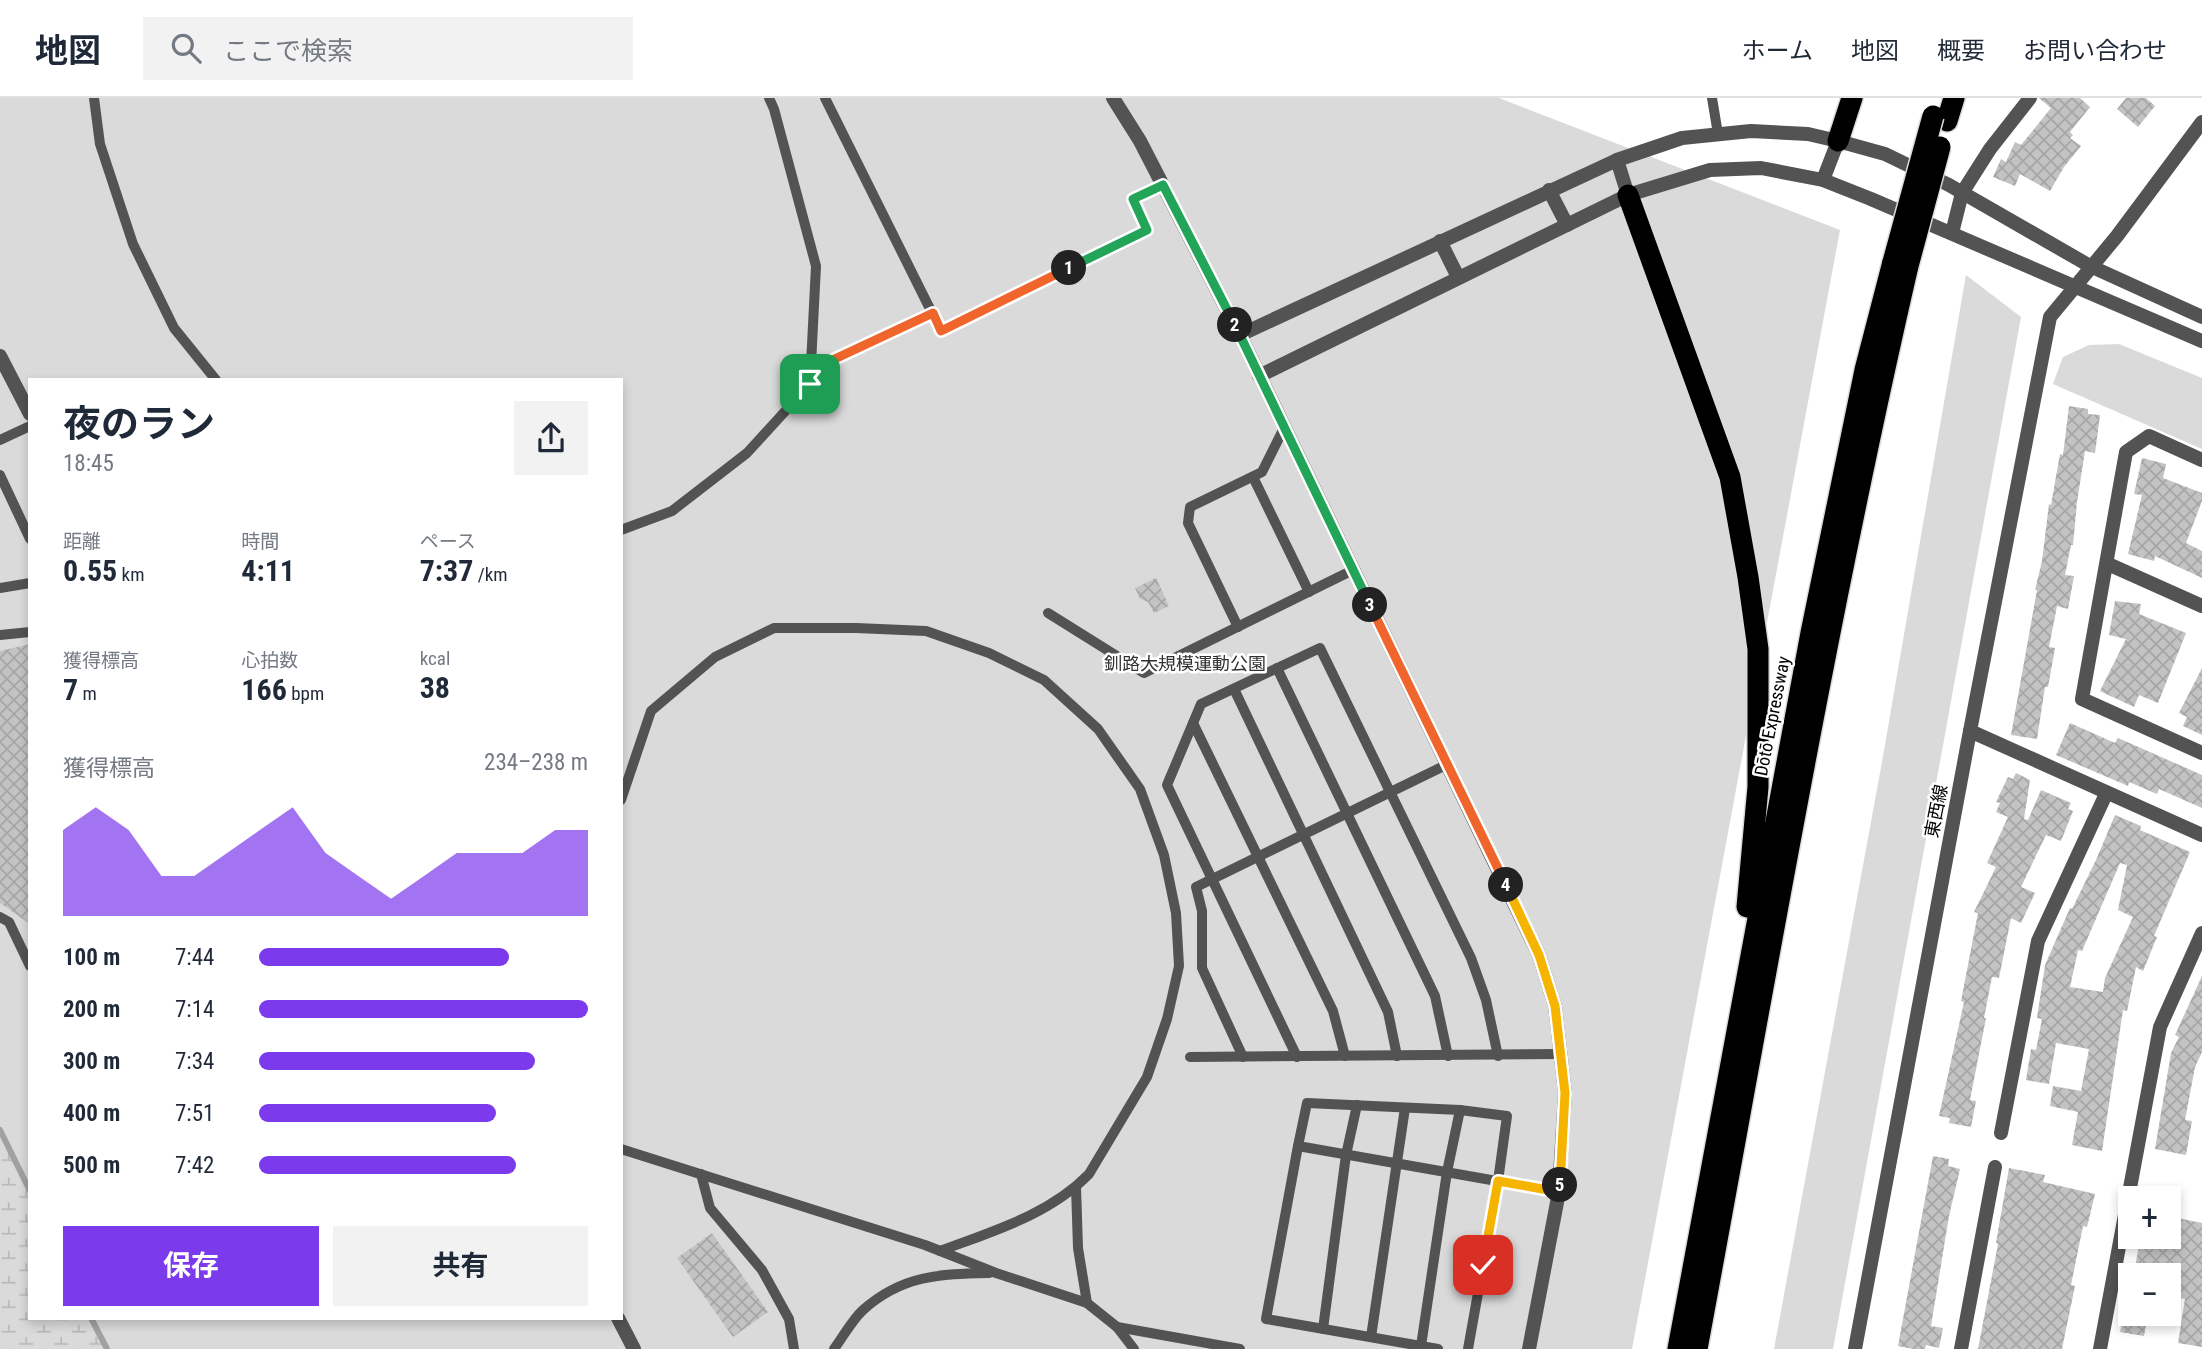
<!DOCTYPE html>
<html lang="ja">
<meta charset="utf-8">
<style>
body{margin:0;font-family:"Roboto Condensed","Noto Sans JP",sans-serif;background:#f2f2f3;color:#1f2937;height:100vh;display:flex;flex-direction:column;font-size:26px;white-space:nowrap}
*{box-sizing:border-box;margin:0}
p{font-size:23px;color:#747a83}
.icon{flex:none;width:38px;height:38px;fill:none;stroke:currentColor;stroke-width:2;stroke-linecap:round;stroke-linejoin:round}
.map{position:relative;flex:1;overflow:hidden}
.sheet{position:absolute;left:28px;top:280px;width:595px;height:942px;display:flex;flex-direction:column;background:#fff;border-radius:0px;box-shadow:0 4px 10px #0003}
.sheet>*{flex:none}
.buttons{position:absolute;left:2118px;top:1088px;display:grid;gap:14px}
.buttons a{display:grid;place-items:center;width:63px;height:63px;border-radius:0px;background:#fff;box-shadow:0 4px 10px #0003;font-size:35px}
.pin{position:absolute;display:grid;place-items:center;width:60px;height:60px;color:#fff;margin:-30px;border-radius:14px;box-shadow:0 4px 10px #0006}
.km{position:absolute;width:35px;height:35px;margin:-18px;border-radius:50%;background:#222;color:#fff;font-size:19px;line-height:35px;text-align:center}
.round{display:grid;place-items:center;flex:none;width:74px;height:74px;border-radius:0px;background:#f2f2f3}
.headline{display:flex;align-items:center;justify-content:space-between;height:119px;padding:0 35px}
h1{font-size:38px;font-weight:700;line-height:52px}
.stats{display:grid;grid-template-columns:repeat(3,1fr);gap:10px;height:119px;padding:7px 35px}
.stats div{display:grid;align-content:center}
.stats b{font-size:30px;font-weight:700}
.stats small{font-size:19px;font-weight:400}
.stats p{font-size:19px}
.chart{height:196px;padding:14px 35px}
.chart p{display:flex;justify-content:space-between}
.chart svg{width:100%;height:126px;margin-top:7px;fill:#7c3aed;opacity:.7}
.cta{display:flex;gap:14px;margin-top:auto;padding:14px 35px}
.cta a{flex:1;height:80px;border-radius:0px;background:#7c3aed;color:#fff;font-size:28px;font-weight:700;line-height:80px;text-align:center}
.cta a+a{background:#f2f2f3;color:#1f2937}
ul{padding:0 35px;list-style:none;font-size:23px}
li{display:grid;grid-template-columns:112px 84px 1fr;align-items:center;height:52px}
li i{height:18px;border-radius:9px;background:#7c3aed}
header{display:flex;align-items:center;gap:42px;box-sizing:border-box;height:98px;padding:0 35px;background:#fff;border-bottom:2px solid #e0e1e3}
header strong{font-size:33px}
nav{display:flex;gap:38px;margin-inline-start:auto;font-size:24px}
.search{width:490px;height:63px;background:#f2f2f3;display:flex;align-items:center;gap:18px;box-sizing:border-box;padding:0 24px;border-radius:0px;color:#747a83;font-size:26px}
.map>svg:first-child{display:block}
.green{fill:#dadada;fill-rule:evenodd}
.wetland{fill:url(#wetland-marsh)}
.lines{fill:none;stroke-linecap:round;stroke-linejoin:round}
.stream{stroke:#a1a1a1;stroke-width:6}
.building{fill:url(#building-cross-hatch);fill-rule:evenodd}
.motorway-casing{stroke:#dbdbdb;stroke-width:24}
.service{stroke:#535353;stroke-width:10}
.minor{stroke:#535353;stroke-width:14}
.tertiary{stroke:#535353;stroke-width:14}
.motorway{stroke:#000;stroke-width:21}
.motorway-bridge-casing{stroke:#dbdbdb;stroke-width:24;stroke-linecap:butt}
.motorway-bridge{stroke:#000;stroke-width:21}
.split-1-casing{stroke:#fff;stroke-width:14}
.split-2-casing{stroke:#fff;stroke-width:14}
.split-3-casing{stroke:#fff;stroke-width:14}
.split-4-casing{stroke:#fff;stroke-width:14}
.split-5-casing{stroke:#fff;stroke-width:14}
.split-6-casing{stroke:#fff;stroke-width:14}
.split-1{stroke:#f0652b;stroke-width:9}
.split-2{stroke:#22a559;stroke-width:9}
.split-3{stroke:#22a559;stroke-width:9}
.split-4{stroke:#f0652b;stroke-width:9}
.split-5{stroke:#f5b400;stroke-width:9}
.split-6{stroke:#f5b400;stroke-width:9}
.labels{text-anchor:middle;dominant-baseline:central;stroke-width:5;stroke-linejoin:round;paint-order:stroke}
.park-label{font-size:18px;fill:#313131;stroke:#fff}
.street-label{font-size:18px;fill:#000;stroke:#fff}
</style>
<header>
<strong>地図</strong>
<div class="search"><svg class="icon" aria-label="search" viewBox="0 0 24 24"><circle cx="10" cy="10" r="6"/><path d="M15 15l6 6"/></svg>ここで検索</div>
<nav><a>ホーム</a><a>地図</a><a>概要</a><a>お問い合わせ</a></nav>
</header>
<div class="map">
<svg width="2202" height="1251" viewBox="0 0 2202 1251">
<defs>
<pattern id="wetland-marsh" width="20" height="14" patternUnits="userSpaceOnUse" patternTransform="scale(1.75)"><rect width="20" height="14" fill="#dadada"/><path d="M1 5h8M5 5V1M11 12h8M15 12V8" fill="none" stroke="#b9b9b9"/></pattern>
<pattern id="building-cross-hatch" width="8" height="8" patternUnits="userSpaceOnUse" patternTransform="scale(1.75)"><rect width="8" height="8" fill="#c3c3c3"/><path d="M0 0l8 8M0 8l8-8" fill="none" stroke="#a6a6a6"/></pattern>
</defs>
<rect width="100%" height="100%" fill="#fff"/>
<g class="green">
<path d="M0,0H1499L1840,132L1632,1251H0ZM30,282H621V1220H30Z"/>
<polygon points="1966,177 2021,219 1833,1251 1774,1251 1882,664"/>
<polygon points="2119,246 2202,280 2202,351 2053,286 2063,259 2089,247"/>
</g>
<polygon class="wetland" points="0,1032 30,1093 30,1220 91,1220 107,1251 0,1251"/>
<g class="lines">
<g class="stream">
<polyline points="0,1032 30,1093"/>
<polyline points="91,1220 107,1251"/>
</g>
</g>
<g class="building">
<polygon points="2039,0 2080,0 2090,9 2070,34 2073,37 2070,40 2081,48 2064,69 2050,93 2020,76 2015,88 1993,79 2001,61 2006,64 2015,44 2021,47 2051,10"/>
<polygon points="2126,0 2146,0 2155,8 2138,29 2117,11"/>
<polygon points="2069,308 2088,311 2088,316 2100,317 2095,355 2085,353 2077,404 2073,447 2071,447 2065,477 2074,478 2068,511 2057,508 2049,549 2055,550 2048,589 2045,589 2037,641 2011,637 2037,492 2035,492 2042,463 2049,406 2051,407 2060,356 2063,357"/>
<polygon points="2142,360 2166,366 2163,380 2202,395 2202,403 2186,445 2202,453 2202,480 2155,458 2154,463 2128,456 2142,397 2134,396"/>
<polygon points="1156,480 1169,508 1154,515 1148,504 1140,501 1135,490"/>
<polygon points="2115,503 2141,506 2139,516 2186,535 2158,605 2139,597 2134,609 2100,593 2126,541 2109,537"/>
<polygon points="30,546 30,826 0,805 0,553"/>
<polygon points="2202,570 2202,637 2183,628 2187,619 2179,615"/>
<polygon points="2070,625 2115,645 2118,640 2202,677 2202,710 2159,691 2157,696 2129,684 2128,688 2056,657"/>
<polygon points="2016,675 2030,682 2024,721 2028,722 2041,692 2071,705 2068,711 2073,713 2061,743 2046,737 2021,789 2035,795 2021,825 2011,820 1999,880 1992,879 1984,920 1986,920 1970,1002 1976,1003 1971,1029 1949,1025 1950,1020 1939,1018 1964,904 1961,903 1978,815 1974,814 1996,769 1987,765 2008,719 1996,714 2000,705 1996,704 2008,679 2013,681"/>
<path d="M2115,717L2141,728L2140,732L2190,754L2154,838L2157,839L2143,873L2136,869L2127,913L2123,912L2102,1053L2072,1047L2078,1014L2050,1008L2053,988L2081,993L2089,951L2056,945L2049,986L2026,982L2031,951L2036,952L2042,921L2037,920L2045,867L2070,810L2072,811L2096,762ZM2120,765L2127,767L2118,812L2133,819L2105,880L2103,894L2070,889L2078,852L2082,853Z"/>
<polygon points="2202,878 2202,954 2195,969 2185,1022 2192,1023 2186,1057 2155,1051 2171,955 2179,939 2175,937"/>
<polygon points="1933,1058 1949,1061 1948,1068 1960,1071 1949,1118 1931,1228 1943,1230 1939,1250 1926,1247 1925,1251 1913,1251 1898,1248"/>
<polygon points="2009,1070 2045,1077 2043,1084 2095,1096 2087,1129 2083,1128 2071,1187 2075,1188 2062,1251 1978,1251 1998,1146 1996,1145"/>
<polygon points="2168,1118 2202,1125 2202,1249 2178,1245 2185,1201 2168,1198 2168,1178 2133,1178 2141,1139 2168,1139"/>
<polygon points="712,1135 768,1214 733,1239 677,1160"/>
<polygon points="2124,1216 2148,1216 2144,1238 2120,1234"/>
</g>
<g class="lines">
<g class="motorway-casing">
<g id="motorway">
<polyline points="1947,23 1954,0"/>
<polyline points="1838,43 1852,0"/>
<polyline points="1628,97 1730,379 1748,479 1758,551 1758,689 1747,809"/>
<polyline points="1678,1251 1811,535 1865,272 1893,164"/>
<path d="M1697,1251C1764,889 1825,527 1908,168"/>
</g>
</g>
<g class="service">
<polyline points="94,0 100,46 133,146 174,230 216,282"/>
<polyline points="825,0 941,233 1147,132 1134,101 1163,87"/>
<polyline points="1712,0 1718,36"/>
<polyline points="811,272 933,215"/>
<polyline points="0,342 30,328"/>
<polyline points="0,377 30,441"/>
<polyline points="1253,379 1309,494"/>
<polyline points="621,432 672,413 747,355 810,286 816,168 774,11 769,0"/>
<polyline points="0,490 30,485"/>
<polyline points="1048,515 1144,575 1353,472"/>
<polyline points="1238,529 1188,425 1190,409 1262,374 1284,330"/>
<polyline points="0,537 30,534"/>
<polyline points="1277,570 1435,898 1448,958"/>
<polyline points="1234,591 1388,914 1397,958"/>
<polyline points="1193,625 1333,913 1345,958"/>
<path d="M621,702L651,613L715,559L774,530H856L926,533L989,555L1044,582L1098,631L1140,691L1164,757L1176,815L1179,868L1167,921L1147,979L1089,1076C1049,1117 993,1133 940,1153"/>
<polyline points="0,819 9,824 30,868"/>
<polyline points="1190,959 1561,956"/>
<polyline points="1243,959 1202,870 1202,813 1196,789 1448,666"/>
<polyline points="1297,959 1167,687 1201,606 1320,550 1471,860 1486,902 1498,958"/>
<polyline points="1298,1048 1307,1005 1460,1012 1507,1018 1498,1083 1468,1251"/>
<polyline points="621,1051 925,1147 996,1175 1087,1205 1117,1229 1240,1251"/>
<polyline points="701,1076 710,1110 762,1172 789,1221 794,1251"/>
<polyline points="1076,1089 1078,1150 1087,1205"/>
<polyline points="1117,1229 1134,1251"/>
<polyline points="1323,1231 1346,1057 1357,1007"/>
<polyline points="1371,1239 1405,1010"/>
<polyline points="1421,1248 1447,1074 1460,1012"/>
<path d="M834,1251C843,1239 852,1222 863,1212C902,1177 940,1176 989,1175"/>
<polyline points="1438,1251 1266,1221 1298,1048 1559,1094"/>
</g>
<g class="minor">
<polyline points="1823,82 1838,43"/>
<polyline points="1549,92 1567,127"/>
<polyline points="1440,143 1458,179"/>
<polyline points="2202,362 2149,338 2126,354 2082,601 2202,655"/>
<polyline points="2108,466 2202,508"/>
<polyline points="1970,633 2202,737"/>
<polyline points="2001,1035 2038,843 2106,696"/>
<polyline points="618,1220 634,1251"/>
<polyline points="1855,1251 1970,633 2050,219 2117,138 2202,24"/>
<polyline points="1961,1251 1995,1069"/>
<polyline points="2100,1251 2160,929 2202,835"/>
</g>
<g class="tertiary">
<polyline points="1113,0 1140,43 1240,237 1539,857 1555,908 1565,995 1559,1094 1529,1251"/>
<polyline points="1617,62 1628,97"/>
<polyline points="1952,135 1962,95 1990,51 2030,0"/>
<polyline points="1240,237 1617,62 1682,40 1751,33 1808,36 1838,43 1885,56 1949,87 2090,168 2202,219"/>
<polyline points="0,258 30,316"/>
<polyline points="1259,278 1628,97 1710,72 1761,70 1823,82 1871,101 2202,243"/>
</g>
<use href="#motorway" class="motorway"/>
<g class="motorway-bridge-casing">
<g id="motorway-bridge">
<polyline points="1893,164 1933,18"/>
<polyline points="1908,168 1940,49"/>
</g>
</g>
<use href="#motorway-bridge" class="motorway-bridge"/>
</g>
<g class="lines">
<g class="split-1-casing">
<polyline id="split-1" points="810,286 811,272 933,215 941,233 1069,170"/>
</g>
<g class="split-2-casing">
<polyline id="split-2" points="1069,170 1147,132 1133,101 1163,87 1235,227"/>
</g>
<g class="split-3-casing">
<polyline id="split-3" points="1235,227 1370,507"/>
</g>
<g class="split-4-casing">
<polyline id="split-4" points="1370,507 1506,787"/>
</g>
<g class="split-5-casing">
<polyline id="split-5" points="1506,787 1539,857 1555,908 1565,995 1560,1087"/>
</g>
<g class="split-6-casing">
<polyline id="split-6" points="1483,1167 1498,1083 1559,1094 1560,1087"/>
</g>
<use href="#split-1" class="split-1"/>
<use href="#split-2" class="split-2"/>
<use href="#split-3" class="split-3"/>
<use href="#split-4" class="split-4"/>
<use href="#split-5" class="split-5"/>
<use href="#split-6" class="split-6"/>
</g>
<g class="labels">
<g class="park-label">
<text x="1185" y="565">釧路大規模運動公園</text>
</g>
<g class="street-label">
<text transform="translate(1772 618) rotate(-79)">Dōtō Expressway</text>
<text transform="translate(1936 713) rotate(-79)">東西線</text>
</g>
</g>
</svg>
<div class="buttons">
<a>+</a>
<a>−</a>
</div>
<div class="pin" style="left:810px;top:286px;background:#1e9e55"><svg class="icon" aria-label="arrive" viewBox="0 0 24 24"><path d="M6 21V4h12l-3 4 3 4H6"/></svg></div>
<div class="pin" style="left:1483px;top:1167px;background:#d93025"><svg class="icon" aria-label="check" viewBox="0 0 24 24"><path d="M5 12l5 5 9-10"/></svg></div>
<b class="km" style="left:1069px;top:170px">1</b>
<b class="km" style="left:1235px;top:227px">2</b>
<b class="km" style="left:1370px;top:507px">3</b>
<b class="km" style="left:1506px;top:787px">4</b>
<b class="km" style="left:1560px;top:1087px">5</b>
<section class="sheet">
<div class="headline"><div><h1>夜のラン</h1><p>18:45</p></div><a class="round"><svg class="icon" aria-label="share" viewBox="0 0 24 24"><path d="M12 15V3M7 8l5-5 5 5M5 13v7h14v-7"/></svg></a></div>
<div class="stats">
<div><p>距離</p><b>0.55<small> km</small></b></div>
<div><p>時間</p><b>4:11</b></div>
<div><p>ペース</p><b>7:37<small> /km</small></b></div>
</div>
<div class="stats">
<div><p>獲得標高</p><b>7<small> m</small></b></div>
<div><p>心拍数</p><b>166<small> bpm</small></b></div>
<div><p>kcal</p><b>38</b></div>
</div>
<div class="chart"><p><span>獲得標高</span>234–238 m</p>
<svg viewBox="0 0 160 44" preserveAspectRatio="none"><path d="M0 44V14L10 6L20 14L30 30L40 30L50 22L60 14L70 6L80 22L90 30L100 38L110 30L120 22L130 22L140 22L150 14L160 14V44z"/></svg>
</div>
<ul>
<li><b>100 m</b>7:44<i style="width:76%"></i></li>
<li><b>200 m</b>7:14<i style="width:100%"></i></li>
<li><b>300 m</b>7:34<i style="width:84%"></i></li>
<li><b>400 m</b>7:51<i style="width:72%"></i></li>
<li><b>500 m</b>7:42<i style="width:78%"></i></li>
</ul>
<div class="cta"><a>保存</a><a>共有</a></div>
</section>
</div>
